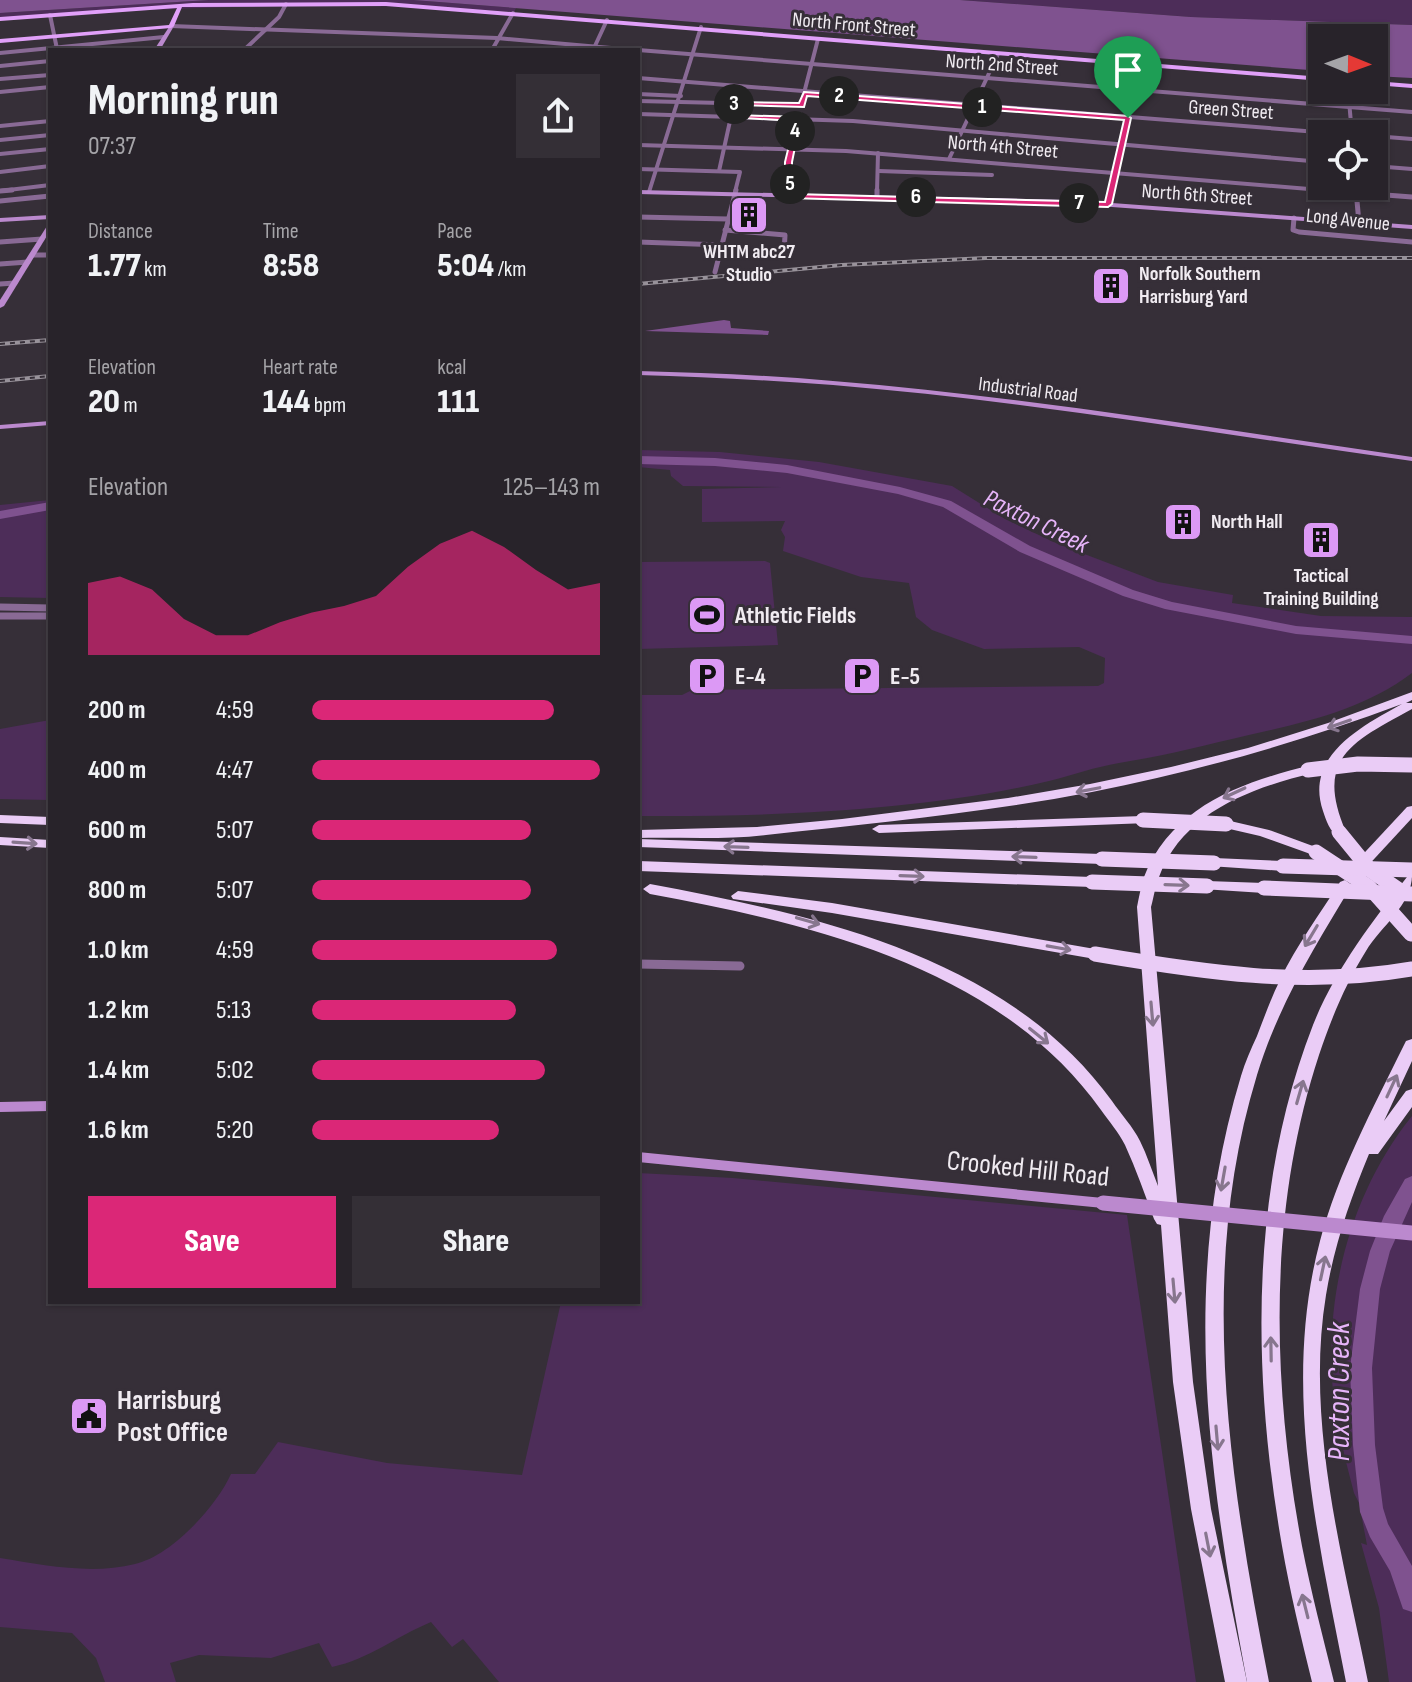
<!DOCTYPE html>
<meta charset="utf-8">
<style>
body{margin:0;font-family:"Sofia Sans Condensed",sans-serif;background:#342f36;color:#f1f3f6;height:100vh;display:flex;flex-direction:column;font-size:30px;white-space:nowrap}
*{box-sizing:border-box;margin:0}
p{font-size:26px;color:#a5a4a8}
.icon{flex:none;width:44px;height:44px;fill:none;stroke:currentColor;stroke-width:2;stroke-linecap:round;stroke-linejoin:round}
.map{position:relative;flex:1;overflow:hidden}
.drawer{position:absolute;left:48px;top:48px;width:592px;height:1256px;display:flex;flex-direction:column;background:#28232a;border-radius:0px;box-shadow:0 2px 6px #0004,0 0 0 2px #444047}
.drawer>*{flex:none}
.needle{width:52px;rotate:91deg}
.fabs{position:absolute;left:1308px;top:24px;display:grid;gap:16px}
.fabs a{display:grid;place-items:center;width:80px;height:80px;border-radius:0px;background:#28232a;box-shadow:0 2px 6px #0004,0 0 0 2px #444047;font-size:40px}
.pin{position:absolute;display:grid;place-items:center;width:68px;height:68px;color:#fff;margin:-82px -34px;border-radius:50% 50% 50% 0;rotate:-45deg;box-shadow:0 0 8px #0007}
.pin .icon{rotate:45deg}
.km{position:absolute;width:40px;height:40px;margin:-20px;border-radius:50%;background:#222;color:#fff;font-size:22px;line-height:40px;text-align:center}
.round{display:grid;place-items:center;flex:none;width:84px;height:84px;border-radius:0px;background:#342f36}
.head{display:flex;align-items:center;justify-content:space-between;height:136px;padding:0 40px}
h1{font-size:44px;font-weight:800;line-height:60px}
.stats{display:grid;grid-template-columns:repeat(3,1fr);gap:12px;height:136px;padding:8px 40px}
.stats div{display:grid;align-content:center}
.stats b{font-size:34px;font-weight:800}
.stats small{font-size:22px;font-weight:400}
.stats p{font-size:22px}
.chart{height:224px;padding:16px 40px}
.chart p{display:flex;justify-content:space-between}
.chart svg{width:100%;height:144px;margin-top:8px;fill:#db2777;opacity:.7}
.action{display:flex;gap:16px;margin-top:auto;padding:16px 40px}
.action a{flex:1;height:92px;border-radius:0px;background:#db2777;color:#fff;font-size:32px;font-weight:800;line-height:92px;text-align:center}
.action a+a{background:#342f36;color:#f1f3f6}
ul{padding:0 40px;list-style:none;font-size:26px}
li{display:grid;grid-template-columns:128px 96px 1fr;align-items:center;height:60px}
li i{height:20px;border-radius:10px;background:#db2777}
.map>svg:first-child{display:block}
.green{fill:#4d2d59}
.water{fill:#7f528f}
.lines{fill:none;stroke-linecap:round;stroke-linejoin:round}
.river{fill:#7f528f;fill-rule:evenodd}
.street-far3{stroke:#896a95;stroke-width:4}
.street-far2{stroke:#896a95;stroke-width:5}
.street-far1{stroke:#896a95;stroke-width:7}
.street{stroke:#896a95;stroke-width:9}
.secondary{fill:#bb89ce;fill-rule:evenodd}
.primary{fill:#e1a0f9;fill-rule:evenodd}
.highway{fill:#eaccf6;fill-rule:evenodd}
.rail-casing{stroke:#98929a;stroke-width:4}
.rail{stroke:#362f38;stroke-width:2;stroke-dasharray:5;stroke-linecap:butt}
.secondary-bridge{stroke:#bb89ce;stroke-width:15}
.highway-bridge{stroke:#eaccf6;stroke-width:15}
.oneway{stroke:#87768e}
.route{fill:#db2777;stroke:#fff;stroke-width:2;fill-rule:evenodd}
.labels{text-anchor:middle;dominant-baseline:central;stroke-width:6;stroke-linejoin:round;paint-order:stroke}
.far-street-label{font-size:20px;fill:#f0ebf1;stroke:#362f38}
.far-poi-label{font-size:20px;font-weight:bold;fill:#f0ebf1;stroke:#362f38}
.poi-label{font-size:24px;font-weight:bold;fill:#f0ebf1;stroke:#362f38;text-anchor:start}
.water-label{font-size:26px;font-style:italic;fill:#e6b4f9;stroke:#362f38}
.near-street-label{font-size:28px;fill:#f0ebf1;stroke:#362f38}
.near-poi-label{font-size:28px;font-weight:bold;fill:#f0ebf1;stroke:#362f38;text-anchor:start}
.near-water-label{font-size:32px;font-style:italic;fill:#e6b4f9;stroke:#362f38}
</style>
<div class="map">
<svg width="1412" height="1682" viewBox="0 0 1412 1682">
<rect width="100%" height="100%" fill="#362f38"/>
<g class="green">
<path d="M209,0H413L516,8L514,12C337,0 176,7 0,18V13Z"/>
<polygon points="960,0 1412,0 1412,25 1191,17"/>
<path d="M638,450L720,452L819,462L952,486L1005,519L1058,544L1158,582L1233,595L1232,603L1321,616L1412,617V673C1359,713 1296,724 1232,739C1194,748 1157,757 1119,763C1095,767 1073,775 1049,781C924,811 767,817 638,816V695H682L692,690L1098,686L1104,683L1105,658L1079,647L984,649L932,630L916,617L909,583L861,577L783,551L785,537L781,530L785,521L702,522V489L782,487L683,486L671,476L670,470L638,467Z"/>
<polygon points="50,500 50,598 0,597 0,505"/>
<polygon points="765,561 770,563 778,645 638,649 638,562"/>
<polygon points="50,720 50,800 0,799 0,729"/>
<path d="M1412,1116V1682H1389L1379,1608L1361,1543L1367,1545L1359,1503L1354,1493C1347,1465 1339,1437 1335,1409C1321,1307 1347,1197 1412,1116Z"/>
<path d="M638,1173L733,1178L1127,1215L1196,1682H499L463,1639L452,1647L431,1622C395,1637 369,1659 332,1667L319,1643L271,1658L199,1655L170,1663L176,1682H105L96,1658L72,1633L0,1627V1558C43,1565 91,1575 135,1564C171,1556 216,1507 231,1474H255L278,1442L387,1463L522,1475L561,1302H638Z"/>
</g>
<g class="water">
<polygon points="0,0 209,0 0,13"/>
<polygon points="413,0 960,0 1191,17 1412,25 1412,78 1374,76 1374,38 1322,38 1322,71"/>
<polygon points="724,320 730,321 731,328 769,331 768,335 645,331"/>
</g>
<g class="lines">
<g class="river">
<polygon points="638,456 715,458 787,465 900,487 951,501 1030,546 1133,590 1172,602 1296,626 1412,636 1412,644 1296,634 1165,609 1123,596 1020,552 943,507 898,494 787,473 715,466 638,464"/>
<polygon points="50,502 50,510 0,519 0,511"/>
<polygon points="1412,1176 1412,1202 1390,1251 1380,1289 1372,1368 1375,1445 1383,1508 1388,1524 1412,1566 1412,1612 1403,1609 1390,1571 1370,1537 1360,1512 1353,1445 1350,1368 1360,1289 1370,1251 1384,1216 1405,1179"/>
</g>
<g class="street-far3">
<polyline points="50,15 57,49"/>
<polyline points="171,26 497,38 634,50"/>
<polyline points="594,48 607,20"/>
<polyline points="244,50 279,17 286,4"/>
<polyline points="492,50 513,13"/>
<polyline points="638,50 1412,112"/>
<polyline points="0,53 164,37"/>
<polyline points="0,66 50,61"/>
<polyline points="638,78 1343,134"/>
<polyline points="0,79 50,75"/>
<polyline points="1348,90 1352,134"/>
<polyline points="0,92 50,87"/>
<polyline points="638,94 681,96"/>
<polyline points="803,97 818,39"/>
<polyline points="638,101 801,105"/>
<polyline points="638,114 853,121 1322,162"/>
<polyline points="0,126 50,121"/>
<polyline points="1374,136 1412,139"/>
<polyline points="0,140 50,135"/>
<polyline points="638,145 846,151 1345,192"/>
<polyline points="0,154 50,149"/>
<polyline points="949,159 998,54"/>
<polyline points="1374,166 1412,169"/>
<polyline points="638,169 740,172 735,192"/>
<polyline points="719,171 732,112"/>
<polyline points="879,171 992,175"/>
<polyline points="0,172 50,166"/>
<polyline points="1356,186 1356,192"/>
<polyline points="0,191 50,185"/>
<polyline points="649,192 701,27"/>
<polyline points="788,192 789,162 800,114"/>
<polyline points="877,192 878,153"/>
<polyline points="1111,192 1140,66"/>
</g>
<g class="street-far2">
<polyline points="1320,190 1412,197"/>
<polyline points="1356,190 1359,223"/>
<polyline points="0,191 12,190"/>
<polyline points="788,196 788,190"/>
<polyline points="877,196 877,190"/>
<polyline points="0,201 50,196"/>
<polyline points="1071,202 1072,215"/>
<polyline points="1108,204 1111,190"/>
<polyline points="638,217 728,219"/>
<polyline points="1294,218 1293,230 1299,232 1412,242"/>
<polyline points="725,230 785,235 784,253"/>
<polyline points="0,242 42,239"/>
<polyline points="638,242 722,245"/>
<polyline points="32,255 50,255"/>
<polyline points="0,264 28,262"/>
<polyline points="715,272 736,190"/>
<polyline points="0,284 15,283"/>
</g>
<g class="street-far1">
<polyline points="0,607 50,608"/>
<polyline points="0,616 50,616"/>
</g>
<polyline class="street" points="638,964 740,966"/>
<g class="secondary">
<polygon points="171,24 174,26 160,50 154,50"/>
<polygon points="638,190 1071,200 1412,225 1412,229 1071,204 638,194"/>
<polygon points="50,215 50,219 0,222 0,218"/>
<polygon points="50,224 50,231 4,306 0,308 0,300 47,226"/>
<path d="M638,371C703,373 768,375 833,381C1027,397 1219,429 1412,457V461C1219,434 1027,401 833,385C768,380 703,377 638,375Z"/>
<polygon points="50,421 50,425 0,429 0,425"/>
<polygon points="50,1101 50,1111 0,1112 0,1102"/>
<polygon points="638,1152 1103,1198 1108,1199 1110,1203 1108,1207 1103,1208 638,1162"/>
</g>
<g class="primary">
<polygon points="386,2 1322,77 1322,81 386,6 182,7 174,26 171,28 0,43 0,39 169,25 177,8 0,21 0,17 193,3"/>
<polygon points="1374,81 1412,84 1412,88 1374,85"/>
</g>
<g class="highway">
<path d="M1412,692V700L1406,703H1412V709C1352,742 1314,758 1346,832L1339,836C1330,833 1326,820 1323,811C1304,756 1362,726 1402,704C1301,742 1198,771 1092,792C984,813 875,823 766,835C725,840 679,837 638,838V830L757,827L842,819L1008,798L1090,784L1171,767L1248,748L1328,723Z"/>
<path d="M1308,766L1313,767L1315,770L1313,773C1252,788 1183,812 1159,877C1155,886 1154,897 1151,907L1193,1382L1211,1509L1247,1682H1225L1191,1509L1173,1382L1161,1225L1157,1224L1154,1219C1145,1195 1136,1169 1125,1145C1119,1133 1109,1121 1101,1110C999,967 812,924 650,894L643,889L650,884C815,915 1007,956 1112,1101C1121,1114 1133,1127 1140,1141C1147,1155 1152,1171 1158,1186L1137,907C1139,897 1141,886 1144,877C1171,807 1242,782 1308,766Z"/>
<polygon points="1412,806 1412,818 1363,871 1353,871 1351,868 1353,865 1407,807"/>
<polygon points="0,815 50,817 50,825 0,823"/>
<polygon points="1143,816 1148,817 1150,820 1148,823 879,833 872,829 879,825"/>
<polygon points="1226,820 1269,830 1321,849 1323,852 1316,856 1260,836 1221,827 1219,824 1221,821"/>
<polygon points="0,837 50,840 50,848 0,845"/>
<polygon points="638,839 1102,854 1109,859 1102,864 638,847"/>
<polygon points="1214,858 1283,861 1290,866 1283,871 1209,866 1207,863 1209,860"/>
<polygon points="638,861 1092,877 1099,882 1092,887 638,871"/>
<path d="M1412,875C1412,905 1381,926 1366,951C1346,983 1331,1019 1319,1055C1267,1213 1272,1385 1302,1546C1311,1592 1323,1637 1334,1682H1312C1301,1637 1290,1592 1282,1546C1252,1374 1249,1189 1313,1025C1335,970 1371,923 1407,877Z"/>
<path d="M1345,880L1352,885C1315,946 1278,1006 1257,1075C1196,1274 1230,1482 1269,1682H1247C1209,1477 1179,1280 1241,1076C1245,1062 1251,1049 1257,1036C1264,1018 1271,998 1280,980C1296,946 1320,914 1340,882Z"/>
<polygon points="1207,881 1264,883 1271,888 1264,893 1202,889 1200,886 1202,883"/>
<polygon points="738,891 832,903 1095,949 1103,954 1095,959 832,913 733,899 731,896"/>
<path d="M1412,1039V1061L1384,1121L1406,1091L1412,1089V1107L1378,1154H1369C1350,1200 1334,1246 1326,1295C1305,1423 1343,1557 1368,1682H1346C1318,1537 1281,1388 1320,1241C1338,1173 1373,1108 1404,1045L1406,1041Z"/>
</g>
<g class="rail-casing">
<g id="rail">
<polyline points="638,284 842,265 986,258 1412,258"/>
<polyline points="0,344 50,340"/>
<polyline points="0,381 50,376"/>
</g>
</g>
<use href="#rail" class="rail"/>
<polyline class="secondary-bridge" points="1103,1203 1412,1233"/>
<g class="highway-bridge">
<polyline points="1308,770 1358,764 1412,765"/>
<polyline points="1143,820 1226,824"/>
<polyline points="1339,832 1370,870 1402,892"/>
<polyline points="1316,852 1369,887 1411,934"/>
<polyline points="1102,859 1214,863"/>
<polyline points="1283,866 1412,870"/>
<polyline points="1092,882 1207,886"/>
<polyline points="1264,888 1412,894"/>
<path d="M1095,954C1202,972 1304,988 1412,969"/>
</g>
</g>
<defs><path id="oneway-shaft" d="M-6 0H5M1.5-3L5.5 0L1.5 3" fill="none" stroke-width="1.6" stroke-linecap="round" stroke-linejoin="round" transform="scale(2)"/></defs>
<g class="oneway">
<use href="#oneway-shaft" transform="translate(1339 724) rotate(161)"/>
<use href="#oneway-shaft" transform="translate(1088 790) rotate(169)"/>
<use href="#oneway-shaft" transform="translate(1234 793) rotate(155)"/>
<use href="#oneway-shaft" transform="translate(25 843) rotate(4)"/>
<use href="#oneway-shaft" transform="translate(736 847) rotate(-178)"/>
<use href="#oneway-shaft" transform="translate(1024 857) rotate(-178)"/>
<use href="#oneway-shaft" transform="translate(912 876) rotate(2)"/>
<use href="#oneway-shaft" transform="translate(1177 885) rotate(2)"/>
<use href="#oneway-shaft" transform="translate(808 921) rotate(16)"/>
<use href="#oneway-shaft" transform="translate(1311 936) rotate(121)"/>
<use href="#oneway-shaft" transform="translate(1059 948) rotate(10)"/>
<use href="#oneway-shaft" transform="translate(1152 1014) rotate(85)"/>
<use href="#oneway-shaft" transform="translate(1039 1036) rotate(39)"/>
<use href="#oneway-shaft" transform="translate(1392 1086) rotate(-65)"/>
<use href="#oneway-shaft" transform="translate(1300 1092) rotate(-74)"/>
<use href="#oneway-shaft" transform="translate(1223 1179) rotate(100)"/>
<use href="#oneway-shaft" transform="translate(1323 1268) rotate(-78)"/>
<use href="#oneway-shaft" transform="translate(1174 1291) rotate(85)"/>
<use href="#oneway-shaft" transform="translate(1271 1349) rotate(-91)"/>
<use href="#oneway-shaft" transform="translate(1217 1438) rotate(85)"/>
<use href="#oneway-shaft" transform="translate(1208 1545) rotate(79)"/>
<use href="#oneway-shaft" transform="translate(1305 1606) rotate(-104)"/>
</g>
<path class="route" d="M804,92L1128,116L1131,118L1112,204L1108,207L788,198L785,196V162L795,121L728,117L731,102L799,103ZM807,96L1124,120L1105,202L792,194V162L801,117L735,115L737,105L804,107Z"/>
<defs>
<g id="building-square" transform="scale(2)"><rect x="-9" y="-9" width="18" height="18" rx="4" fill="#dc99f5" stroke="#362f38"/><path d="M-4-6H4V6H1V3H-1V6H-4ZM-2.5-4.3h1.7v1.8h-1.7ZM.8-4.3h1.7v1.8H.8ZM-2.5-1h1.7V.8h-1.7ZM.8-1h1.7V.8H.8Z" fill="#111"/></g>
<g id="stadium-square" transform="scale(2)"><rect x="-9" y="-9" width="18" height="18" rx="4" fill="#dc99f5" stroke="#362f38"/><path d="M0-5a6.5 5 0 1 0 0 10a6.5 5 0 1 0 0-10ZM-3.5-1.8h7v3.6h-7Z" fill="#111"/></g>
<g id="parking-square" transform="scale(2)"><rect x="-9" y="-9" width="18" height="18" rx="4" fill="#dc99f5" stroke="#362f38"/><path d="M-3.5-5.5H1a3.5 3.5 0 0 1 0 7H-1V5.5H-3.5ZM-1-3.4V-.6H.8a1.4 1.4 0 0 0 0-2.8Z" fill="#111"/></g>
<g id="civic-square" transform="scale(2)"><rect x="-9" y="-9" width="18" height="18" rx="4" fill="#dc99f5" stroke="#362f38"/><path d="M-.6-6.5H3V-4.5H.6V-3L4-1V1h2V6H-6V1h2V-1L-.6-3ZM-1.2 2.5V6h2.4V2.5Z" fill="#111"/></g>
</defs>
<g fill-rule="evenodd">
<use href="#building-square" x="749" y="215"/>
<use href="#building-square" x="1111" y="286"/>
<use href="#building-square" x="1183" y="522"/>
<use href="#building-square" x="1321" y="540"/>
<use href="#stadium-square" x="707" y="615"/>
<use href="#parking-square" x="707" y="676"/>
<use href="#parking-square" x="862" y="676"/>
<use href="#civic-square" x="89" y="1416"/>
</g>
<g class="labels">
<g class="far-street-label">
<text transform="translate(854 25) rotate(5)">North Front Street</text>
<text transform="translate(1002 65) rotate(4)">North 2nd Street</text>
<text transform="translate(1231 110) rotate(4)">Green Street</text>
<text transform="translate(1003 147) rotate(5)">North 4th Street</text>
<text transform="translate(1197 195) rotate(4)">North 6th Street</text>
<text transform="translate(1348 220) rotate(6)">Long Avenue</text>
<text transform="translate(1028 390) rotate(7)">Industrial Road</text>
</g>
<g class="far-poi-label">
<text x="749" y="252">WHTM abc27<tspan x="749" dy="23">Studio</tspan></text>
<text x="1139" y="274" text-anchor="start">Norfolk Southern<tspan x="1139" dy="23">Harrisburg Yard</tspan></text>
<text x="1211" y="522" text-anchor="start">North Hall</text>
<text x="1321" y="576">Tactical<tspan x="1321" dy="23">Training Building</tspan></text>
</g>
<g class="poi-label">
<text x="735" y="615">Athletic Fields</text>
<text x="735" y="676">E-4</text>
<text x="890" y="676">E-5</text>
</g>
<g class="water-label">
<text transform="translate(1036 522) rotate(26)">Paxton Creek</text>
</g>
<g class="near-street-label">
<text transform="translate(1028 1169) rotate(6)">Crooked Hill Road</text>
</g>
<g class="near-poi-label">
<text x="117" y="1400">Harrisburg<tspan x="117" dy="32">Post Office</tspan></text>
</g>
<g class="near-water-label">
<text transform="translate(1339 1392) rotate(-90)">Paxton Creek</text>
</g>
</g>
</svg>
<div class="fabs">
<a><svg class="needle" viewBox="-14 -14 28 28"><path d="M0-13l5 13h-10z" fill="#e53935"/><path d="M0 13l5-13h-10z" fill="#a5a4a8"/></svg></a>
<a><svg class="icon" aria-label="locate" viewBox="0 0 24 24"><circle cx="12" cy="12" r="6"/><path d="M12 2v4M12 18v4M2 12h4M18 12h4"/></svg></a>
</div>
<div class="pin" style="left:1128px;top:118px;background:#1e9e55"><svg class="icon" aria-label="arrive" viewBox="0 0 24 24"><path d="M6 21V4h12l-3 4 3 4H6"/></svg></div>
<b class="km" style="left:982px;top:107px">1</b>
<b class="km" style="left:839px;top:96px">2</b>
<b class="km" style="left:734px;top:104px">3</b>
<b class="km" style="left:795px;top:131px">4</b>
<b class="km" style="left:790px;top:184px">5</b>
<b class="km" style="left:916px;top:197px">6</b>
<b class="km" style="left:1079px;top:203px">7</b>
<section class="drawer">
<div class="head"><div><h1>Morning run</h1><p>07:37</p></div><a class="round"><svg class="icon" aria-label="share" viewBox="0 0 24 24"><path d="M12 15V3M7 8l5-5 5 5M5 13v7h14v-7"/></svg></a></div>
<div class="stats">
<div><p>Distance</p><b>1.77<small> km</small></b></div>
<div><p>Time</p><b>8:58</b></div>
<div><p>Pace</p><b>5:04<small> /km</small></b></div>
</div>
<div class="stats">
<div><p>Elevation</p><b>20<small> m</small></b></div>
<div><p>Heart rate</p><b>144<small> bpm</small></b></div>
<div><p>kcal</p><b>111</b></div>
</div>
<div class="chart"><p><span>Elevation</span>125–143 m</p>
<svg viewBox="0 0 160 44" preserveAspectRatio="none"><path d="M0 44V22L10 20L20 24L30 33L40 38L50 38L60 34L70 31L80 29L90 26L100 17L110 10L120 6L130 11L140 18L150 24L160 22V44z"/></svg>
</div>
<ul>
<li><b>200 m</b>4:59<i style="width:84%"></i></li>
<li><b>400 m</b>4:47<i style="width:100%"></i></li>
<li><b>600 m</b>5:07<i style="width:76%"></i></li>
<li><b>800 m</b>5:07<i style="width:76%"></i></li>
<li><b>1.0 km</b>4:59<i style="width:85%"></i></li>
<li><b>1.2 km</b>5:13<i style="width:71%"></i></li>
<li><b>1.4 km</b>5:02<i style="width:81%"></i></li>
<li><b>1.6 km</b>5:20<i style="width:65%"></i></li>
</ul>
<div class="action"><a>Save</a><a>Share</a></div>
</section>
</div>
